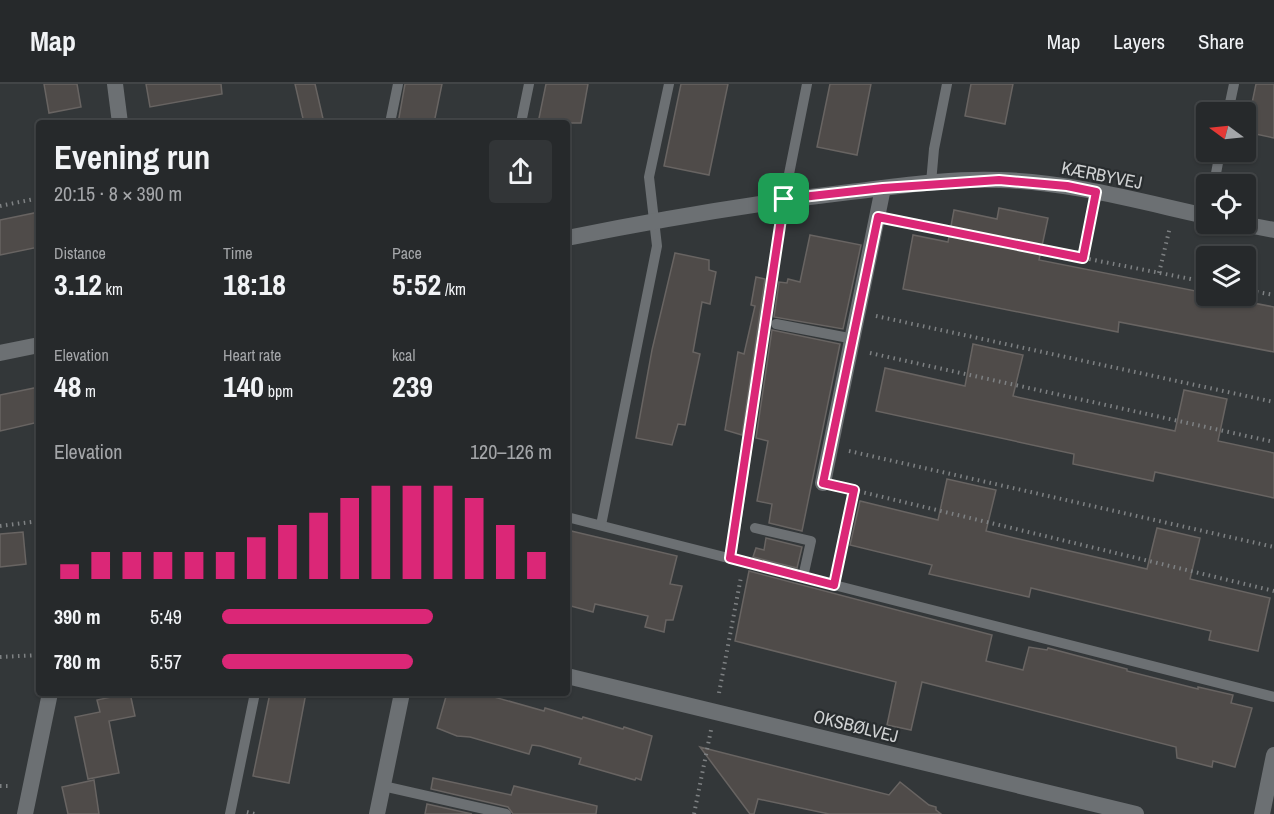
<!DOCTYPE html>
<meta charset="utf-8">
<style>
body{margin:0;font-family:"Archivo Narrow",sans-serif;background:#323537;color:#f1f3f6;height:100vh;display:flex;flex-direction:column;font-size:22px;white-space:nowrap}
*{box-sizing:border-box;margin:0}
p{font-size:20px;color:#a4a6a9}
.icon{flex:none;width:33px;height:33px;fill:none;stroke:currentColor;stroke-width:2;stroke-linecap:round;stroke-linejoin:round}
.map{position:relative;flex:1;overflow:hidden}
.sheet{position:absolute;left:36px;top:36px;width:534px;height:576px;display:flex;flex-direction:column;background:#26292b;border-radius:6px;box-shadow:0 2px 4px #0004,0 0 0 2px #424547}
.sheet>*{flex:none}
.needle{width:39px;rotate:285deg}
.controls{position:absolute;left:1196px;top:18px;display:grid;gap:12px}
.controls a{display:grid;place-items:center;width:60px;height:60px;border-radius:6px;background:#26292b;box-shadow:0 2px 4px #0004,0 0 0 2px #424547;font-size:30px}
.pin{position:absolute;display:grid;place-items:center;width:51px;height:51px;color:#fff;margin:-26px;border-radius:12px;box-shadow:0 3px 9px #0006}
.round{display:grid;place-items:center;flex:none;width:63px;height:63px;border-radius:6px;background:#323537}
.headline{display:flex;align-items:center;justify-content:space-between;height:102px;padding:0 18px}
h1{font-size:33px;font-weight:700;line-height:45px}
.metrics{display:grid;grid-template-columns:repeat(3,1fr);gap:9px;height:102px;padding:6px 18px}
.metrics div{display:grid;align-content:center}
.metrics b{font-size:30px;font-weight:700}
.metrics small{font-size:16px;font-weight:400}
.metrics p{font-size:16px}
.chart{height:168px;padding:12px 18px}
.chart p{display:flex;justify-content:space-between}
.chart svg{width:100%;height:108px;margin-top:6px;stroke:#db2777;stroke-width:6}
ul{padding:0 18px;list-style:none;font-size:20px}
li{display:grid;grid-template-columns:96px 72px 1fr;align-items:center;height:45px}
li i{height:15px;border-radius:8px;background:#db2777}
header{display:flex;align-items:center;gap:36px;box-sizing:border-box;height:84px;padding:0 30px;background:#26292b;border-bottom:2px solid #424547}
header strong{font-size:28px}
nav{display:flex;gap:33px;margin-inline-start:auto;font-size:21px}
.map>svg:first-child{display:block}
.building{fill:#4f4b49;stroke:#686462;stroke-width:1.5}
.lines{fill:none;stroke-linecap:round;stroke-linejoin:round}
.path{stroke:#7e8183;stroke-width:4;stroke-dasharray:1.5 4.5;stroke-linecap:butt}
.service{stroke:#6c7073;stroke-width:10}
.minor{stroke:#6c7073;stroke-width:16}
.route-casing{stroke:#fff;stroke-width:12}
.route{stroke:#db2777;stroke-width:8}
.labels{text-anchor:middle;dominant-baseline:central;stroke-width:4.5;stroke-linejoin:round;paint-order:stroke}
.street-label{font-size:18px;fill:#d0d2d3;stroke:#292d2f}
</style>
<header>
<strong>Map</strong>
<nav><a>Map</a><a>Layers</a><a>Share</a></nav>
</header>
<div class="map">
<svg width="1274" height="730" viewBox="0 0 1274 730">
<rect width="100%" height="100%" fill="#333739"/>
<g class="building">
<polygon points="44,0 77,0 81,23 49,29"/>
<polygon points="146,0 221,0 222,10 150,23"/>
<polygon points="295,0 315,0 324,39 304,39"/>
<polygon points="405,0 442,0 434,39 398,39"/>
<polygon points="546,0 588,0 581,39 538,39"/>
<polygon points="681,0 728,0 709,91 664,82"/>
<polygon points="830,0 871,0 857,71 817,63"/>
<polygon points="971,0 1013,0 1005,40 965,32"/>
<polygon points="1256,0 1274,0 1274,54 1246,48"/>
<polygon points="999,124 1048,134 1039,176 1206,209 1206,212 1217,212 1274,223 1274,268 1119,238 1118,248 903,205 913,151 948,158 954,126 997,135"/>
<polygon points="39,128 39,163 0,171 0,136"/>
<polygon points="810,151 861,161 843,245 774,233 779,198 787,199 788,195 800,198"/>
<polygon points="675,169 709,176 709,186 716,188 710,220 702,218 693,268 700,270 685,341 678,340 672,361 636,354 652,266"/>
<polygon points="756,193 765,195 742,351 725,346 738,268 744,270 755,222 751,221"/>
<polygon points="772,246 840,260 802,447 769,439 772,420 757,417 768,357 756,354"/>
<polygon points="973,260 1023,271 1013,312 1175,347 1184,306 1227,315 1218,357 1274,369 1274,414 1155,388 1153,397 1073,380 1074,370 876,327 885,284 965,302"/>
<polygon points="39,303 39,338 0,347 0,311"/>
<polygon points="947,395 996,406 986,447 1057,464 1147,485 1157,444 1200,454 1190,495 1270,514 1258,567 1209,556 1211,547 1031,504 1029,513 929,490 932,481 850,461 860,417 938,436"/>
<polygon points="567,446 677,472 670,500 682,502 673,536 666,536 664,548 645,543 648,532 595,520 593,528 567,521"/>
<polygon points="23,448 26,480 0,483 0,450"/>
<polygon points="766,454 802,463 797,484 753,473 756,464 764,466"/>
<polygon points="749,487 992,551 986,577 1023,586 1029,563 1047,566 1048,564 1127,585 1127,587 1198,605 1198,603 1233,611 1231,619 1252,624 1235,683 1213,677 1212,683 1177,674 1176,663 922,598 911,646 887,641 896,598 735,557"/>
<polygon points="130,609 135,632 109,637 119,689 88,695 75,633 100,628 97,616"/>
<polygon points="270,609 306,609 289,699 253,692"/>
<polygon points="447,609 480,609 544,627 545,624 582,635 583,633 623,645 624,643 652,652 641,696 636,694 635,696 579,680 581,674 540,662 532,661 529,670 470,653 457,652 437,644"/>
<polygon points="700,663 889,711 900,698 929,721 936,723 936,726 941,730 829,730 758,715 754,730 750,730"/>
<polygon points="433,694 511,711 514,702 597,722 596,730 513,730 508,723 431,705"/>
<polygon points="94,696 99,730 68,730 62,703"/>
<polygon points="427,720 472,730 425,730"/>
</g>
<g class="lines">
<g class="path">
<polyline points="0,122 39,114"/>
<polyline points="895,137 1206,198"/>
<polyline points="1083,174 1092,128"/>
<polyline points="1159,189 1170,143"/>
<polyline points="1245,206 1274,211"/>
<polyline points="876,232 1274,318"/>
<polyline points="870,269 1274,358"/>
<polyline points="849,367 1274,463"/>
<polyline points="841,403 1274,507"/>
<polyline points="0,442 39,437"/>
<polyline points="838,485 854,406"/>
<polyline points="0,573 39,571"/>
<polyline points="719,609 741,493"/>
<polyline points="0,702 11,702"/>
<polyline points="247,728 255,730"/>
<polyline points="694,730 711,646"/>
</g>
<g class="service">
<polyline points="1228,28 1234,0"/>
<polyline points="390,39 398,0"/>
<polyline points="521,39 529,0"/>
<polyline points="931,99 934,65 947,0"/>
<polyline points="1214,100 1220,68"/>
<polyline points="776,240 854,255"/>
<polyline points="567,433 1274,613"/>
<polyline points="601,441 657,162 649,93 669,0"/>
<polyline points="755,444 811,457 803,493"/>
<polyline points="731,474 784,115 807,0"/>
<polyline points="383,702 506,730"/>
<polyline points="230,730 255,609"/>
</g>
<g class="minor">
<polyline points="115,0 120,39"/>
<polyline points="1243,140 1274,146"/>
<path d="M567,154C661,135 755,119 850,108C899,102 950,94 1000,96C1070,98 1138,117 1206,132"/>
<polyline points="0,269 39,261"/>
<polyline points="823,399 883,104"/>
<polyline points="567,592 1136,730"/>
<polyline points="25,730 50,609"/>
<polyline points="377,730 402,609"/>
<polyline points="1262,730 1274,671"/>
</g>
</g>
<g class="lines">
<g class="route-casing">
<polygon id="route" points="999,96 1067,102 1096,108 1083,174 878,133 823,399 854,406 834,501 730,474 784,115 883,104"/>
</g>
<use href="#route" class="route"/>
</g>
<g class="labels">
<g class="street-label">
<text transform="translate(1102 91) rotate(11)">KÆRBYVEJ</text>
<text transform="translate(856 642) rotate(14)">OKSBØLVEJ</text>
</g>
</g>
</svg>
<div class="controls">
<a><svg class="needle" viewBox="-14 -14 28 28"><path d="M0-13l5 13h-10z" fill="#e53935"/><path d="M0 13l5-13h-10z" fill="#a4a6a9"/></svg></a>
<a><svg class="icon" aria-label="locate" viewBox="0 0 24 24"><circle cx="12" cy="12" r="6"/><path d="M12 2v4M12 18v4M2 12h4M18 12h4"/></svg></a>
<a><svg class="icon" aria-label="layers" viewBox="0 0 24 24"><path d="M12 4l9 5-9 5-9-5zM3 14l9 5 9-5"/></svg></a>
</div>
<div class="pin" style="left:784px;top:115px;background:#1e9e55"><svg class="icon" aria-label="arrive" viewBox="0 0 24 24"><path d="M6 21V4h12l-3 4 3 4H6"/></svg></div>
<section class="sheet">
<div class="headline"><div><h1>Evening run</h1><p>20:15 · 8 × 390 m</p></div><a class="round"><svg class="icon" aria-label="share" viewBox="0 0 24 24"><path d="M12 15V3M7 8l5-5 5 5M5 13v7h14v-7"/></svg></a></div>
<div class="metrics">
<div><p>Distance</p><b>3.12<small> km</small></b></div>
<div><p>Time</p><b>18:18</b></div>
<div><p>Pace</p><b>5:52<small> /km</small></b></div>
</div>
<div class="metrics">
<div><p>Elevation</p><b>48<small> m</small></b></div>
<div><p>Heart rate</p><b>140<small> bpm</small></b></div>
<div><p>kcal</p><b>239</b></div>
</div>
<div class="chart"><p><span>Elevation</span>120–126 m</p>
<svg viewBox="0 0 160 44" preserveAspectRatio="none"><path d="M5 44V38M15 44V33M25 44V33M35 44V33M45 44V33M55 44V33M65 44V27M75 44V22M85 44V17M95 44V11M105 44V6M115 44V6M125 44V6M135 44V11M145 44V22M155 44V33"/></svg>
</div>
<ul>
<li><b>390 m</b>5:49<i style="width:64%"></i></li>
<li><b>780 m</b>5:57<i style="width:58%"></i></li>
</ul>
</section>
</div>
